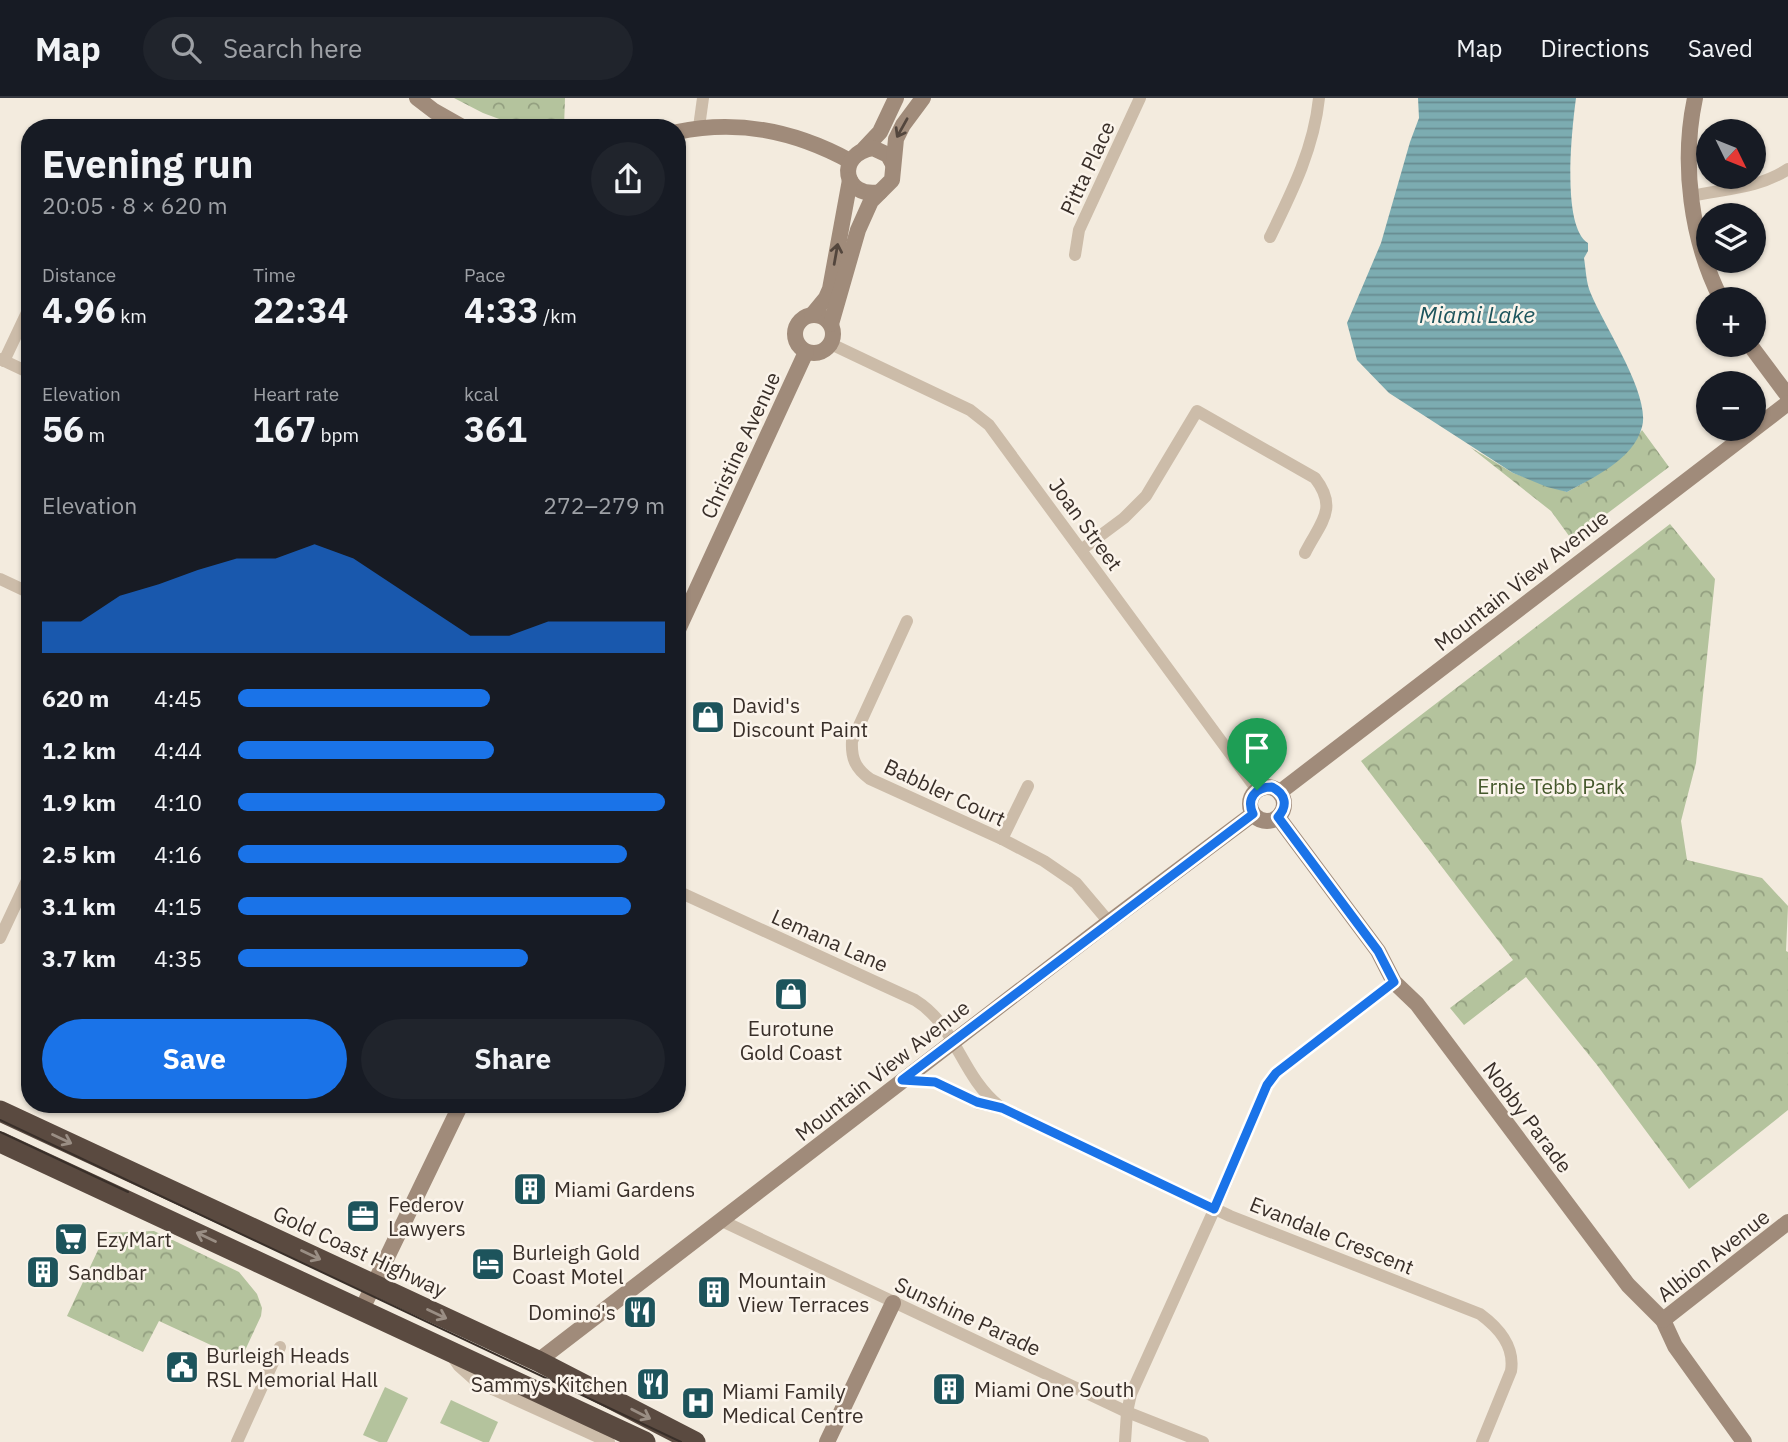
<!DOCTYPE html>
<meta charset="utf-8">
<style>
body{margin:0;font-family:"IBM Plex Sans",sans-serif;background:#20242c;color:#f1f3f6;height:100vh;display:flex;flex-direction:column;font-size:26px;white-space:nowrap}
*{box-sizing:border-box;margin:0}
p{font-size:23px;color:#9ea1a6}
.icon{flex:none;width:38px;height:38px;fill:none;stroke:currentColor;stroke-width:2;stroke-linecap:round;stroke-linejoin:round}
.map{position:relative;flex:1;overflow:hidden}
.drawer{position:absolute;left:21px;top:21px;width:665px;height:994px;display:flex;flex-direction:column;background:#171b24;border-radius:28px;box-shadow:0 2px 5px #0004}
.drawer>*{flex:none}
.needle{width:46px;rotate:133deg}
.tools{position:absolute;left:1696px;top:21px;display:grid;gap:14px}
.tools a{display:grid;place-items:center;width:70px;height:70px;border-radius:50%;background:#171b24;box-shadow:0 2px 5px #0004;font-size:35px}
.pin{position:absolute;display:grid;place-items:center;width:60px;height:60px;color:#fff;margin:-72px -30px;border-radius:50% 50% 50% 0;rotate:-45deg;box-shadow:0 0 7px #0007}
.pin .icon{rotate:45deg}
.round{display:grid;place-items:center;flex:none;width:74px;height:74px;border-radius:37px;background:#20242c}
.overview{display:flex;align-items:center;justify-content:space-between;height:119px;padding:0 21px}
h1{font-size:38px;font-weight:700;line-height:52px}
.metrics{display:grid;grid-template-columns:repeat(3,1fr);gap:10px;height:119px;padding:7px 21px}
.metrics div{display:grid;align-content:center}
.metrics b{font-size:35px;font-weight:700}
.metrics small{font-size:19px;font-weight:400}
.metrics p{font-size:19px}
.chart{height:196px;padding:14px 21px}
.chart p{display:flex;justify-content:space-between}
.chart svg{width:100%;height:126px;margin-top:7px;fill:#1a73e8;opacity:.7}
.cta{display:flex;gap:14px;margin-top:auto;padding:14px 21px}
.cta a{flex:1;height:80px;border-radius:42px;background:#1a73e8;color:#fff;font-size:28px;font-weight:700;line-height:80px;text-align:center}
.cta a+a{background:#20242c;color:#f1f3f6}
ul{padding:0 21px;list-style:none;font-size:23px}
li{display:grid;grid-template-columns:112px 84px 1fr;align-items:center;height:52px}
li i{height:18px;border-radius:9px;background:#1a73e8}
header{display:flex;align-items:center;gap:42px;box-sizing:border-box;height:98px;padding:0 35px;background:#171b24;border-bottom:2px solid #363941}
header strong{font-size:33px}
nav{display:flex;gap:38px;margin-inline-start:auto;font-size:24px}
.search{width:490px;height:63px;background:#20242c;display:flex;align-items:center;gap:18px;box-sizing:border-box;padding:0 24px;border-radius:38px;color:#9ea1a6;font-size:26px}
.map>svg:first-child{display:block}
.park{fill:url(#park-crowns)}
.garden{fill:#b4c39d}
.water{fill:url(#water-rules)}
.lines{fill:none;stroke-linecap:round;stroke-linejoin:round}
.street{stroke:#ccbca9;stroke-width:12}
.secondary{stroke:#a08b7a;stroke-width:16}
.highway{stroke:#5a4a40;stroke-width:21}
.tram{stroke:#392f29;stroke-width:2}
.oneway{stroke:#53463d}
.oneway2{stroke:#9a8e84}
.route-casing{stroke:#fff;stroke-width:14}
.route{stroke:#1a73e8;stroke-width:9}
.labels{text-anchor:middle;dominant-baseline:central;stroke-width:5;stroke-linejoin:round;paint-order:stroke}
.street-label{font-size:21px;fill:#392f29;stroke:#fbf4eb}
.poi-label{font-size:21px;fill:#392f29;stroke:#fbf4eb;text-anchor:start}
.park-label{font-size:21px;fill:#45582c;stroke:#fbf4eb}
.water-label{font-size:23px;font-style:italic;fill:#1d545c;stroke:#fbf4eb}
</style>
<header>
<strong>Map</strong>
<div class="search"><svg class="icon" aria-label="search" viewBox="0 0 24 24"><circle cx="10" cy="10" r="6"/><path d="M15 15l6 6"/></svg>Search here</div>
<nav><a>Map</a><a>Directions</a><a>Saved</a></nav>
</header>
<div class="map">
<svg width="1788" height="1344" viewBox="0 0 1788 1344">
<defs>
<pattern id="park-crowns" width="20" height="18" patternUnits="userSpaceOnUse" patternTransform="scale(1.75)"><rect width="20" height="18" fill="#b4c39d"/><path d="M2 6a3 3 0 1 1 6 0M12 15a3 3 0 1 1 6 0" fill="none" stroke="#939f80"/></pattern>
<pattern id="water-rules" width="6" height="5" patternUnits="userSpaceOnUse" patternTransform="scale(1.75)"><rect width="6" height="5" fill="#7cacb1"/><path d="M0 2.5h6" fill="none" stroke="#678c90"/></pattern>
</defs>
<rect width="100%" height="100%" fill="#f3ebde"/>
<g class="park">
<polygon points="454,0 565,0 564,30 524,30 483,15"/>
<path d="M1642,332L1669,369L1572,442L1551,413L1470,349L1513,375L1567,394C1600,376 1621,364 1642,332Z"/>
<polygon points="1670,426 1715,481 1696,665 1681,723 1687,762 1762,780 1788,808 1786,853 1788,854 1788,1012 1689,1091 1597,967 1526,879 1464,927 1450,910 1513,862 1361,663"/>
<polygon points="154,1133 239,1174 257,1196 262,1210 261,1218 241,1261 159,1223 143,1254 67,1218 106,1135"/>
</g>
<g class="garden">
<polygon points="385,1289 408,1300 387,1344 379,1344 363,1337"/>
<polygon points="451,1302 498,1324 489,1344 483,1344 440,1325"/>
</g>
<path class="water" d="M1418,0H1576C1572,30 1561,128 1588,145V153L1584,160C1586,172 1586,185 1591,196C1604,228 1651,297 1642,329C1633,362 1594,379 1567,394L1547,389L1513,375L1389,295L1357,262L1347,225L1381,145L1410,44L1419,20Z"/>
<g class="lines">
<g class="street">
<polyline points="699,29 703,0"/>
<path d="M1692,98C1724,91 1760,90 1788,71"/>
<path d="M1270,139C1292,94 1314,50 1319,0"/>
<polyline points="1075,157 1079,132 1140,0"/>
<polyline points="831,246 970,312 989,327 1257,692"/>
<polyline points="0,261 30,275"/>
<polyline points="4,263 30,208"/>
<path d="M1081,452L1124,420L1146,398L1197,313L1315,380C1339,411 1320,425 1305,455"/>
<polyline points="0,481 30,495"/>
<path d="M907,523L852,643C851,661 856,671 870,681L1002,741L1044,763L1076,785L1109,824"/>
<polyline points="1002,741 1028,688"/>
<path d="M677,793L915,902C957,928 960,976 999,1008"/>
<polyline points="0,840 30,776"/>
<path d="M902,982L935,984L977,1005L1002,1010L1230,1118L1480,1216C1499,1230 1515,1248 1511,1273L1482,1344"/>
<polyline points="720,1122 1127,1314 1203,1344"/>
<polyline points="452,1258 459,1268 477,1284 609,1344"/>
<polyline points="237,1344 280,1249"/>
<polyline points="1125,1344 1127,1314 1131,1296 1224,1090 1267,987 1276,975 1394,884"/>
</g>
<g class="secondary">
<polyline points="417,0 434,13 464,30"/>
<path d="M1695,0C1681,65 1691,142 1721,201"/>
<path d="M677,34C739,21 795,33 850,63"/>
<polyline points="864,51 880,34 896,0"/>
<path d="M880,94C843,101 835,56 873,50L888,57L893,66"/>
<circle cx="814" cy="236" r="19"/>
<polyline points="812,217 826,200 830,191 850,82"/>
<polyline points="831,226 858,132 871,103 892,82 896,41 903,27 923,0"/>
<polyline points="1750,247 1788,298"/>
<polyline points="677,534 806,254"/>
<circle cx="1267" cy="706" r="17"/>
<polyline points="1280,694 1788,305"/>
<polyline points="1278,719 1378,853 1394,884 1417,906 1628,1187 1663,1222 1675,1248 1744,1344"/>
<polyline points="362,1211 461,1006"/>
<polyline points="1663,1222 1788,1124"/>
<polyline points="538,1263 1109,824 1253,716"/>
<polyline points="827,1344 893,1205"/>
</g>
<g class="highway">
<polyline points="0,1013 538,1263 695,1344"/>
<polyline points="0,1044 645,1344"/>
</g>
<g class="tram">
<polyline points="0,1022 681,1344"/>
<polyline points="0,1034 128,1094"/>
</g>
</g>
<defs><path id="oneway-shaft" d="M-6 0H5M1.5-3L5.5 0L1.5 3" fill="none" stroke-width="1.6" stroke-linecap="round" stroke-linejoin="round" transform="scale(1.75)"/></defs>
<g class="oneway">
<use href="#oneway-shaft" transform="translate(902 30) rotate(119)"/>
<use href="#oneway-shaft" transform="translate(836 156) rotate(-80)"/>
</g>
<g class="oneway2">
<use href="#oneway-shaft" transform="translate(62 1041) rotate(25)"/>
<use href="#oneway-shaft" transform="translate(206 1139) rotate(-155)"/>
<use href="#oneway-shaft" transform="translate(311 1157) rotate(25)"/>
<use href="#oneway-shaft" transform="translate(437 1216) rotate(25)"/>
<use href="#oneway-shaft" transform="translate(641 1316) rotate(27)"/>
</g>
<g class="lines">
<g class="route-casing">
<path id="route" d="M1272,689C1286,696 1288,708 1278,719L1378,853L1394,884L1276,975L1267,987L1214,1111L1002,1010L977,1004L935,984L902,982L1253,716C1246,701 1255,689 1272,689Z"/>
</g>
<use href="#route" class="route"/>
</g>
<defs>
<g id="shop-square" transform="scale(1.75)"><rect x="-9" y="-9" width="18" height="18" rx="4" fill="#1d545c" stroke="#fbf4eb"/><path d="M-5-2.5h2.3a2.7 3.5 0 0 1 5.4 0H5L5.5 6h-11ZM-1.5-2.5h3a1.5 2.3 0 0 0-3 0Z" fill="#fff"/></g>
<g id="building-square" transform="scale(1.75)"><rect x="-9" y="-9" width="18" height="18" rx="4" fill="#1d545c" stroke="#fbf4eb"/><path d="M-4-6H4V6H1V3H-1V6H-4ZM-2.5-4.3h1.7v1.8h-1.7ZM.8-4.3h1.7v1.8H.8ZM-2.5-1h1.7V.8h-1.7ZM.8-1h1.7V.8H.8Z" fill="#fff"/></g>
<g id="office-square" transform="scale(1.75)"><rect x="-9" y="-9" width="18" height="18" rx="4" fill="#1d545c" stroke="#fbf4eb"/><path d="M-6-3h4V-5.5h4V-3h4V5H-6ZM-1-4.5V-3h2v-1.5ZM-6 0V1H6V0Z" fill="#fff"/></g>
<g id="supermarket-square" transform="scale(1.75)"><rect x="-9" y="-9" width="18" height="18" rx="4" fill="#1d545c" stroke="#fbf4eb"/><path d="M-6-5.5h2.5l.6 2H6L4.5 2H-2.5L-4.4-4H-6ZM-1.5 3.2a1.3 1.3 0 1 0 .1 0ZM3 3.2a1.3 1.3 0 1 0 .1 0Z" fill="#fff"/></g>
<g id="hotel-square" transform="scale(1.75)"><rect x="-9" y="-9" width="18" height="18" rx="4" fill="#1d545c" stroke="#fbf4eb"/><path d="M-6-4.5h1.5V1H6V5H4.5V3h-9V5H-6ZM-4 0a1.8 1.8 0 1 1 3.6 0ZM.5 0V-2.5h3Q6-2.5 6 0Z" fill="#fff"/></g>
<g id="restaurant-square" transform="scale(1.75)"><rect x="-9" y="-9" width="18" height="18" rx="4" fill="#1d545c" stroke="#fbf4eb"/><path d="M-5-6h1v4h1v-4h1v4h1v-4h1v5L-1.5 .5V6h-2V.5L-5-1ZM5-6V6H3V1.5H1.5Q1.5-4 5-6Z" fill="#fff"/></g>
<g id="civic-square" transform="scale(1.75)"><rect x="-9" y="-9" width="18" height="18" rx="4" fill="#1d545c" stroke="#fbf4eb"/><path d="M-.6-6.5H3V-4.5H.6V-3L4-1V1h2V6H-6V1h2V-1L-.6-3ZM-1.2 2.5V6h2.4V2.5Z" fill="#fff"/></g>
<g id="hospital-square" transform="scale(1.75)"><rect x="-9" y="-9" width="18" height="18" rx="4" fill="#1d545c" stroke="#fbf4eb"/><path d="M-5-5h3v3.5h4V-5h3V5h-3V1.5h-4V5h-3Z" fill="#fff"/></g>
</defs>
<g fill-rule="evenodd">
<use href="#shop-square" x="708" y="619"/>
<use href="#shop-square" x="791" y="896"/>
<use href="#building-square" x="530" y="1091"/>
<use href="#office-square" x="363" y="1118"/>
<use href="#supermarket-square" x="71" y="1141"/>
<use href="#hotel-square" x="488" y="1166"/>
<use href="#building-square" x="43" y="1174"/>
<use href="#building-square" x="714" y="1194"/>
<use href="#restaurant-square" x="640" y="1214"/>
<use href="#civic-square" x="182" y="1269"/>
<use href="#restaurant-square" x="653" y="1286"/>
<use href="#building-square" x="949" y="1291"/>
<use href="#hospital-square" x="698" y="1305"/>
</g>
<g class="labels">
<g class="street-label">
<text transform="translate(1087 70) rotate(-65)">Pitta Place</text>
<text transform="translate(740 347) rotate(-65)">Christine Avenue</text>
<text transform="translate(1086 426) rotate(54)">Joan Street</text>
<text transform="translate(1521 482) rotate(-38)">Mountain View Avenue</text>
<text transform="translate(945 694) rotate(25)">Babbler Court</text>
<text transform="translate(830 842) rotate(24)">Lemana Lane</text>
<text transform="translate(882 972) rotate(-38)">Mountain View Avenue</text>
<text transform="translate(1528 1019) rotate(53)">Nobby Parade</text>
<text transform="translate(1332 1137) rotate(22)">Evandale Crescent</text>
<text transform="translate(360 1153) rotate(25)">Gold Coast Highway</text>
<text transform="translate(1713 1157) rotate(-38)">Albion Avenue</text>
<text transform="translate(968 1218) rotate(25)">Sunshine Parade</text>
</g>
<g class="poi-label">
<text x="732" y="607">David's<tspan x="732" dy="24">Discount Paint</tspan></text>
<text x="791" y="930" text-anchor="middle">Eurotune<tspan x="791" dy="24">Gold Coast</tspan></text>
<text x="554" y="1091">Miami Gardens</text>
<text x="388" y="1106">Federov<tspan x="388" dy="24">Lawyers</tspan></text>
<text x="96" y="1141">EzyMart</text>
<text x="512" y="1154">Burleigh Gold<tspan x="512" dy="24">Coast Motel</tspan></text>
<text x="68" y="1174">Sandbar</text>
<text x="738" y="1182">Mountain<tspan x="738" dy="24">View Terraces</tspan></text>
<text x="616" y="1214" text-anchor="end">Domino's</text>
<text x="206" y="1257">Burleigh Heads<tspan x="206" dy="24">RSL Memorial Hall</tspan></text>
<text x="628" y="1286" text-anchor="end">Sammys Kitchen</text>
<text x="974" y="1291">Miami One South</text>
<text x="722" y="1293">Miami Family<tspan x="722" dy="24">Medical Centre</tspan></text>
</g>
<g class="park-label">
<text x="1551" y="688">Ernie Tebb Park</text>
</g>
<g class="water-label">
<text x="1477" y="216">Miami Lake</text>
</g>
</g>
</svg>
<div class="tools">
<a><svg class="needle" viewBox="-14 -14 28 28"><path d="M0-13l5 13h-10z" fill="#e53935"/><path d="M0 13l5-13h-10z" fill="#9ea1a6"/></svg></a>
<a><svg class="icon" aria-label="layers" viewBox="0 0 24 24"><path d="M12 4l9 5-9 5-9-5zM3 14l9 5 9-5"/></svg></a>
<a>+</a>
<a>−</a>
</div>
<div class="pin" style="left:1257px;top:692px;background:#1e9e55"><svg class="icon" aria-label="arrive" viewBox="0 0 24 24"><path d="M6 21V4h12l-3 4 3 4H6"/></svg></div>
<section class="drawer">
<div class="overview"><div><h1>Evening run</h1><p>20:05 · 8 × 620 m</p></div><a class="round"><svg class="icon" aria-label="share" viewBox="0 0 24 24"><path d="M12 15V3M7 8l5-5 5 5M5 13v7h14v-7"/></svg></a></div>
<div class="metrics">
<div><p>Distance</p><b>4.96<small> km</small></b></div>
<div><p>Time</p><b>22:34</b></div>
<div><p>Pace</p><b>4:33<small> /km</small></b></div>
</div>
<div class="metrics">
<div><p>Elevation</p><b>56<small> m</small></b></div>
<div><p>Heart rate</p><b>167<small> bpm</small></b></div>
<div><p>kcal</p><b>361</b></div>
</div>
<div class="chart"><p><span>Elevation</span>272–279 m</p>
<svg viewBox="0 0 160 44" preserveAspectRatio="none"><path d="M0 44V33L10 33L20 24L30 20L40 15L50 11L60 11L70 6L80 11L90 20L100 29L110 38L120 38L130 33L140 33L150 33L160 33V44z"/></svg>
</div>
<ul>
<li><b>620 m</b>4:45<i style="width:59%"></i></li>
<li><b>1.2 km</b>4:44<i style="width:60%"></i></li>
<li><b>1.9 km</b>4:10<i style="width:100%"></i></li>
<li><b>2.5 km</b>4:16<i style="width:91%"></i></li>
<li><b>3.1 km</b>4:15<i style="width:92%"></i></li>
<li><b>3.7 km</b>4:35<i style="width:68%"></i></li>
</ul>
<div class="cta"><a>Save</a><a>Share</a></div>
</section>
</div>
